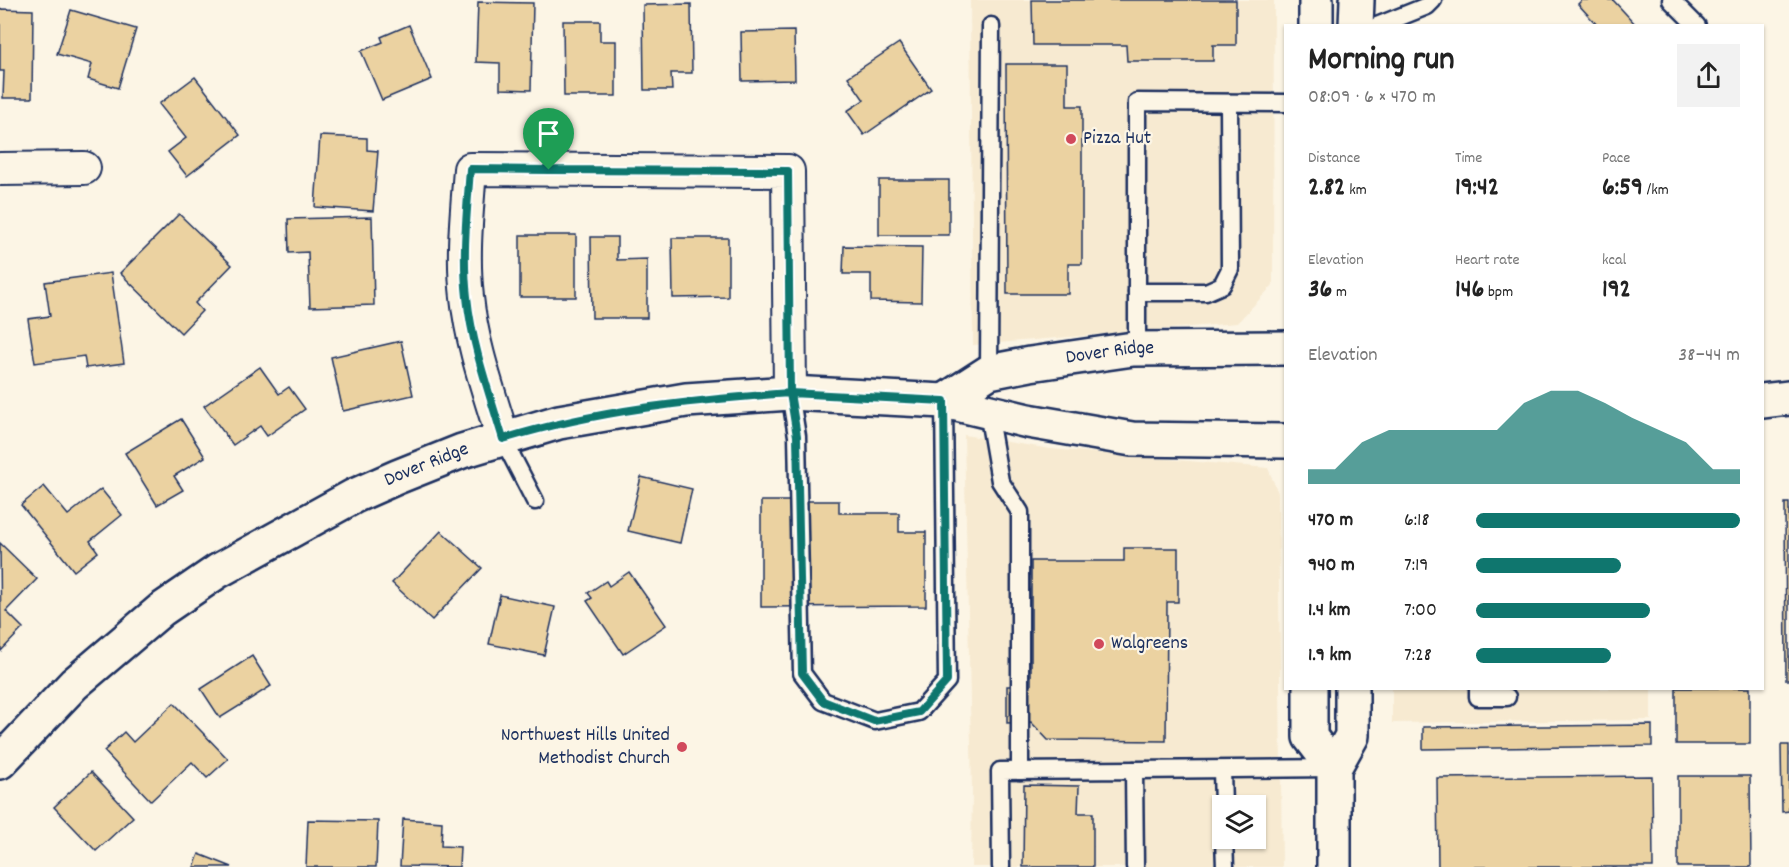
<!DOCTYPE html>
<meta charset="utf-8">
<style>
body{margin:0;font-family:Dekko,sans-serif;background:#f2f2f2;color:#222;height:100vh;display:flex;flex-direction:column;font-size:22px;white-space:nowrap}
*{box-sizing:border-box;margin:0}
p{font-size:20px;color:#767676}
.icon{flex:none;width:33px;height:33px;fill:none;stroke:currentColor;stroke-width:2;stroke-linecap:round;stroke-linejoin:round}
.map{position:relative;flex:1;overflow:hidden}
.side{position:absolute;left:1284px;top:24px;width:480px;height:666px;display:flex;flex-direction:column;background:#fff;border-radius:0px;box-shadow:0 2px 4px #0004}
.side>*{flex:none}
.tools{position:absolute;left:1212px;top:795px;display:grid;gap:12px}
.tools a{display:grid;place-items:center;width:54px;height:54px;border-radius:0px;background:#fff;box-shadow:0 2px 4px #0004;font-size:30px}
.pin{position:absolute;display:grid;place-items:center;width:51px;height:51px;color:#fff;margin:-62px -26px;border-radius:50% 50% 50% 0;rotate:-45deg;box-shadow:0 0 6px #0007}
.pin .icon{rotate:45deg}
.round{display:grid;place-items:center;flex:none;width:63px;height:63px;border-radius:0px;background:#f2f2f2}
.headline{display:flex;align-items:center;justify-content:space-between;height:102px;padding:0 24px}
h1{font-size:33px;font-weight:700;line-height:45px}
.figures{display:grid;grid-template-columns:repeat(3,1fr);gap:9px;height:102px;padding:6px 24px}
.figures div{display:grid;align-content:center}
.figures b{font-size:26px;font-weight:700}
.figures small{font-size:16px;font-weight:400}
.figures p{font-size:16px}
.chart{height:168px;padding:12px 24px}
.chart p{display:flex;justify-content:space-between}
.chart svg{width:100%;height:108px;margin-top:6px;fill:#0f766e;opacity:.7}
ul{padding:0 24px;list-style:none;font-size:20px}
li{display:grid;grid-template-columns:96px 72px 1fr;align-items:center;height:45px}
li i{height:15px;border-radius:8px;background:#0f766e}
.map>svg:first-child{display:block}
.built{fill:#f7ead1;fill-rule:evenodd}
.building{fill:#ebd2a1;stroke:#1b2f5e;stroke-width:1.5}
.lines{fill:none;stroke-linecap:round;stroke-linejoin:round}
.lane-casing{stroke:#1b2f5e;stroke-width:21}
.street-casing{stroke:#1b2f5e;stroke-width:36}
.secondary-casing{stroke:#1b2f5e;stroke-width:38}
.lane{stroke:#fcf5e5;stroke-width:16}
.street{stroke:#fcf5e5;stroke-width:32}
.secondary{stroke:#fcf5e5;stroke-width:33}
.route-casing{stroke:#fff;stroke-width:12}
.route{stroke:#0f766e;stroke-width:8}
.poi-dot{fill:#d1495b;stroke:#fcf5e5;stroke-width:2}
.labels{text-anchor:middle;dominant-baseline:central;stroke-width:4.5;stroke-linejoin:round;paint-order:stroke}
.poi-label{font-size:20px;fill:#1b2f5e;stroke:#fcf5e5;text-anchor:start}
.street-label{font-size:20px;fill:#1b2f5e;stroke:#fcf5e5}
</style>
<div class="map">
<svg width="1789" height="867" viewBox="0 0 1789 867">
<rect width="100%" height="100%" fill="#fcf5e5"/>
<filter id="ink" filterUnits="userSpaceOnUse"><feTurbulence type="fractalNoise" baseFrequency=".0167" numOctaves="2"/><feDisplacementMap in="SourceGraphic" scale="12" xChannelSelector="R" yChannelSelector="G"/><feConvolveMatrix kernelMatrix="1 2 1 2 8 2 1 2 1" color-interpolation-filters="sRGB"/></filter>
<g filter="url(#ink)">
<g class="built">
<polygon points="970,0 1274,0 1273,285 1237,323 973,345"/>
<path d="M964,435L1051,449L1268,468L1278,493L1282,867H971L972,790ZM1222,806H1256V838H1222Z"/>
<polygon points="1392,689 1651,689 1651,720 1392,723"/>
</g>
<g class="building">
<polygon points="1032,0 1236,0 1236,45 1213,45 1213,61 1127,61 1126,45 1033,45"/>
<polygon points="1582,0 1613,0 1637,26 1598,26 1578,4"/>
<polygon points="478,2 533,3 531,90 500,89 500,63 476,62"/>
<polygon points="691,4 692,73 671,73 672,90 644,90 643,5"/>
<polygon points="0,9 33,10 32,98 3,98 4,71 0,71"/>
<polygon points="71,10 136,29 118,88 88,79 92,64 57,54"/>
<polygon points="563,21 600,21 600,41 616,41 616,96 564,96"/>
<polygon points="409,25 432,79 382,100 361,51 383,42 381,37"/>
<polygon points="794,31 795,80 742,81 741,32"/>
<polygon points="899,43 931,89 864,135 847,111 864,100 848,77"/>
<polygon points="1006,64 1067,64 1067,106 1082,106 1082,264 1068,264 1068,294 1007,294"/>
<polygon points="195,77 240,135 187,176 168,152 186,138 159,104"/>
<polygon points="320,136 367,138 367,150 378,151 373,211 315,207"/>
<rect x="879" y="180" width="70" height="55"/>
<polygon points="179,214 232,265 195,303 202,311 181,333 120,273"/>
<polygon points="372,217 374,305 310,307 308,252 289,253 288,219"/>
<rect x="520" y="235" width="56" height="62"/>
<polygon points="591,237 617,237 617,260 647,259 647,318 592,318"/>
<polygon points="672,238 728,238 728,297 673,298"/>
<polygon points="844,246 922,247 921,302 871,301 871,274 843,274"/>
<polygon points="111,273 124,363 86,368 84,356 35,363 28,319 50,316 45,282"/>
<polygon points="401,341 413,395 343,411 331,357"/>
<polygon points="260,367 279,394 289,387 305,409 267,436 260,426 233,445 204,406"/>
<polygon points="181,419 205,457 174,476 183,490 157,505 125,453"/>
<polygon points="641,477 692,489 680,543 628,531"/>
<polygon points="44,486 68,515 101,489 122,515 90,541 98,552 74,571 21,505"/>
<polygon points="761,501 839,501 839,513 899,513 899,532 926,532 926,606 761,607"/>
<polygon points="1785,503 1789,503 1789,680 1786,680"/>
<polygon points="441,531 482,568 432,620 392,583"/>
<polygon points="0,543 37,579 6,611 23,628 1,651"/>
<polygon points="1124,548 1178,548 1178,602 1167,602 1166,741 1048,740 1031,722 1007,723 1007,686 1031,686 1031,561 1124,561"/>
<polygon points="629,572 666,625 623,654 587,601 592,598 588,593 606,581 609,586"/>
<polygon points="500,595 555,607 544,655 489,644"/>
<polygon points="252,656 271,686 220,718 201,689"/>
<rect x="1676" y="688" width="74" height="56"/>
<polygon points="174,703 228,759 207,778 192,762 151,801 104,751 124,732 133,742"/>
<polygon points="1652,725 1652,746 1423,749 1423,727"/>
<polygon points="1781,745 1789,745 1789,811 1782,812"/>
<polygon points="91,772 133,817 96,851 54,807"/>
<polygon points="1652,776 1653,867 1438,867 1437,778"/>
<polygon points="1678,776 1750,776 1751,867 1678,867"/>
<polygon points="1024,785 1079,786 1078,813 1093,813 1093,867 1023,867"/>
<polygon points="403,819 442,822 441,846 460,847 459,867 400,866"/>
<polygon points="308,820 378,821 376,867 306,867"/>
<polygon points="199,854 232,867 194,867"/>
</g>
<g class="lines">
<g class="lane-casing">
<g id="lane">
<polyline points="1671,0 1697,26"/>
<polyline points="1377,26 1427,6 1433,0"/>
<polyline points="1137,292 1206,292 1222,285 1230,269 1229,103"/>
<polyline points="1137,349 1137,102 1286,103"/>
<polyline points="989,372 991,26"/>
<polyline points="790,393 797,436 802,673 823,701 875,721 919,712 947,681 944,401"/>
<polyline points="988,412 1000,481 1020,512 1020,771"/>
<polyline points="503,439 535,501"/>
<polyline points="1478,688 1478,697 1507,697"/>
<polyline points="1134,770 1334,768"/>
<polyline points="1222,770 1223,806"/>
<polyline points="1224,838 1225,867"/>
<polyline points="1001,867 1000,771 1134,770 1135,867"/>
</g>
</g>
<g class="street-casing">
<g id="street">
<polyline points="0,169 84,168"/>
<path d="M503,439C489,392 472,346 467,297C462,254 467,212 470,169L788,171L790,393"/>
</g>
</g>
<g class="secondary-casing">
<g id="secondary">
<polyline points="1316,26 1316,0"/>
<polyline points="1356,26 1357,0"/>
<path id="s1" d="M944,401L989,372L1030,364L1133,349L1286,348"/>
<polyline points="1762,401 1789,398"/>
<polyline points="1310,688 1310,737 1334,768"/>
<path id="s2" d="M0,762L74,684L161,610L218,571L354,496L397,477L462,451L559,422L686,400L790,393L944,401L1028,421L1132,439L1286,441"/>
<polyline points="1334,867 1334,768 1352,736 1352,688"/>
</g>
</g>
<use href="#lane" class="lane"/>
<use href="#street" class="street"/>
<use href="#secondary" class="secondary"/>
</g>
</g>
<g class="lines" filter="url(#ink)">
<g class="route-casing">
<path id="route" d="M549,170L788,171L790,393L944,401L947,681L919,712L874,721L823,701L802,673L797,436L790,393C692,400 598,410 503,439C489,392 472,346 467,297C462,254 467,212 470,169L549,170"/>
</g>
<use href="#route" class="route"/>
</g>
<g class="poi-dot">
<circle cx="1071" cy="139" r="6"/>
<circle cx="1099" cy="644" r="6"/>
<circle cx="682" cy="747" r="6"/>
</g>
<g class="labels">
<g class="poi-label">
<text x="1083" y="139">Pizza Hut</text>
<text x="1111" y="644">Walgreens</text>
<text x="670" y="736" text-anchor="end">Northwest Hills United<tspan x="670" dy="23">Methodist Church</tspan></text>
</g>
<g class="street-label">
<text stroke="none"><textPath href="#s1" startOffset="176">Dover Ridge</textPath></text>
<text stroke="none"><textPath href="#s2" startOffset="525">Dover Ridge</textPath></text>
</g>
</g>
</svg>
<div class="tools">
<a><svg class="icon" aria-label="layers" viewBox="0 0 24 24"><path d="M12 4l9 5-9 5-9-5zM3 14l9 5 9-5"/></svg></a>
</div>
<div class="pin" style="left:549px;top:170px;background:#1e9e55"><svg class="icon" aria-label="arrive" viewBox="0 0 24 24"><path d="M6 21V4h12l-3 4 3 4H6"/></svg></div>
<section class="side">
<div class="headline"><div><h1>Morning run</h1><p>08:09 · 6 × 470 m</p></div><a class="round"><svg class="icon" aria-label="share" viewBox="0 0 24 24"><path d="M12 15V3M7 8l5-5 5 5M5 13v7h14v-7"/></svg></a></div>
<div class="figures">
<div><p>Distance</p><b>2.82<small> km</small></b></div>
<div><p>Time</p><b>19:42</b></div>
<div><p>Pace</p><b>6:59<small> /km</small></b></div>
</div>
<div class="figures">
<div><p>Elevation</p><b>36<small> m</small></b></div>
<div><p>Heart rate</p><b>146<small> bpm</small></b></div>
<div><p>kcal</p><b>192</b></div>
</div>
<div class="chart"><p><span>Elevation</span>38–44 m</p>
<svg viewBox="0 0 160 44" preserveAspectRatio="none"><path d="M0 44V38L10 38L20 27L30 22L40 22L50 22L60 22L70 22L80 11L90 6L100 6L110 11L120 17L130 22L140 27L150 38L160 38V44z"/></svg>
</div>
<ul>
<li><b>470 m</b>6:18<i style="width:100%"></i></li>
<li><b>940 m</b>7:19<i style="width:55%"></i></li>
<li><b>1.4 km</b>7:00<i style="width:66%"></i></li>
<li><b>1.9 km</b>7:28<i style="width:51%"></i></li>
</ul>
</section>
</div>
